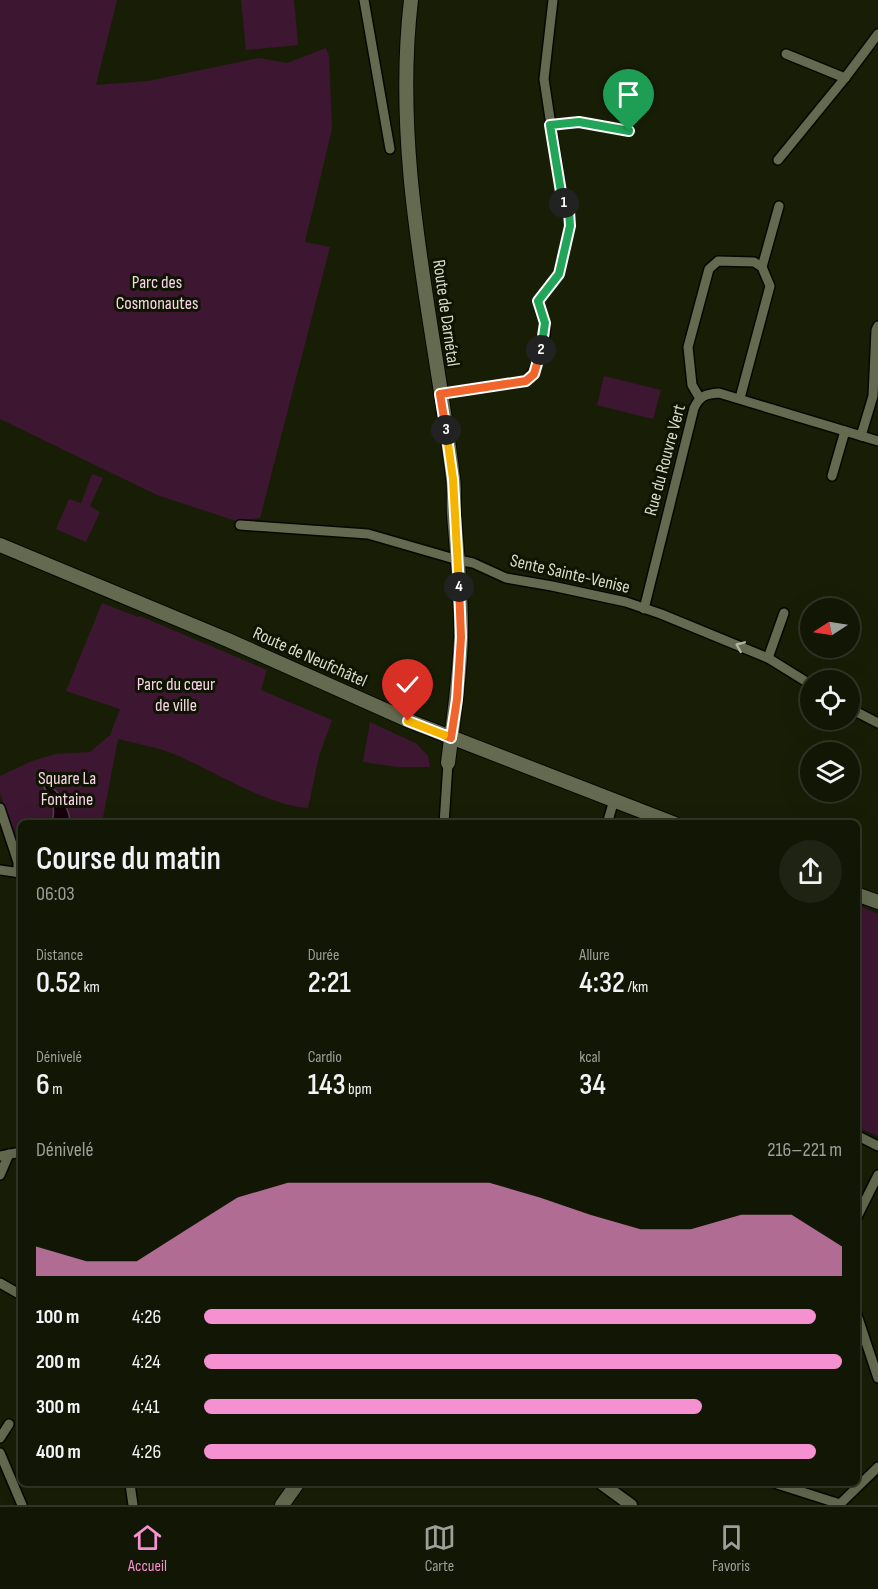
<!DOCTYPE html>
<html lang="fr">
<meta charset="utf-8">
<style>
body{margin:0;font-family:"Sofia Sans Condensed",sans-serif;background:#1f2313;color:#f1f3f6;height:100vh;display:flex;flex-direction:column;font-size:22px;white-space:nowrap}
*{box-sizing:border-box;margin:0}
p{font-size:20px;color:#9c9f9a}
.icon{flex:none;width:33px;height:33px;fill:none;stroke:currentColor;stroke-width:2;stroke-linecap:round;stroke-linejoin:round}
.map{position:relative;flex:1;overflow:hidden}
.drawer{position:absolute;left:18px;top:820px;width:842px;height:666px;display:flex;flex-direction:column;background:#121604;border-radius:9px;box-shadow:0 6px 24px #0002,0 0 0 2px #313526}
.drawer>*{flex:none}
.needle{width:39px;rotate:258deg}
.controls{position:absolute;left:800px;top:598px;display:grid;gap:12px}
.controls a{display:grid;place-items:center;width:60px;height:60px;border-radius:50%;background:#121604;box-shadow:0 6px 24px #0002,0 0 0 2px #313526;font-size:30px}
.pin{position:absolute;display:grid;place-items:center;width:51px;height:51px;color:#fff;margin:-62px -26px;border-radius:50% 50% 50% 0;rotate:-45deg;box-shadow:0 0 6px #0007}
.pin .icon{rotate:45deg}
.km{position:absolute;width:30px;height:30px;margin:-15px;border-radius:50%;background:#222;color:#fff;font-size:16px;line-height:30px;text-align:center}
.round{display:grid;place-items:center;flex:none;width:63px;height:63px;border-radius:32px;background:#1f2313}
.summary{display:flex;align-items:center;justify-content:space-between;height:102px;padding:0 18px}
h1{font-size:33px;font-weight:600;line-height:45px}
.figures{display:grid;grid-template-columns:repeat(3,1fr);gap:9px;height:102px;padding:6px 18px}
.figures div{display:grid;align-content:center}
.figures b{font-size:30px;font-weight:600}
.figures small{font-size:16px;font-weight:400}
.figures p{font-size:16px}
.chart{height:168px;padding:12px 18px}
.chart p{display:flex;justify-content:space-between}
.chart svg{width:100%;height:108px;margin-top:6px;fill:#f591d1;opacity:.7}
ul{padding:0 18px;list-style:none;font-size:20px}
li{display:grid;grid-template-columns:96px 72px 1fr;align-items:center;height:45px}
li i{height:15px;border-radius:8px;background:#f591d1}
.menu{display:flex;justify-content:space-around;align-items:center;height:84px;border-top:2px solid #313526;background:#121604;font-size:16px;color:#9c9f9a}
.menu a{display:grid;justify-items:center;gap:3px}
.menu .selected{color:#f591d1}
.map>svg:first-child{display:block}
.green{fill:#3d1631}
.water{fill:#14000c;stroke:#4e4246;stroke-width:1.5}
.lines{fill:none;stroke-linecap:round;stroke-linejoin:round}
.minor-casing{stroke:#050700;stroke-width:12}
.tertiary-casing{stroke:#050700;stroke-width:15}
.secondary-casing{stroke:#050700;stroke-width:16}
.minor{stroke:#636a4f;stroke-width:9}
.tertiary{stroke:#636a4f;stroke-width:12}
.secondary{stroke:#636a4f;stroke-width:14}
.oneway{stroke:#aeb3a0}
.split-1-casing{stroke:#fff;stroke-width:12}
.split-2-casing{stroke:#fff;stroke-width:12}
.split-3-casing{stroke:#fff;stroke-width:12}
.split-4-casing{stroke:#fff;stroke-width:12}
.split-5-casing{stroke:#fff;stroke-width:12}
.split-6-casing{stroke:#fff;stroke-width:12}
.split-1{stroke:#22a559;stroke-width:8}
.split-2{stroke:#22a559;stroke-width:8}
.split-3{stroke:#f0652b;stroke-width:8}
.split-4{stroke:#f5b400;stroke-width:8}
.split-5{stroke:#f0652b;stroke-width:8}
.split-6{stroke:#f5b400;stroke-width:8}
.labels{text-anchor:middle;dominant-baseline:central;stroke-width:6;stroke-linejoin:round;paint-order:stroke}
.park-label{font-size:18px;fill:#f7d4e9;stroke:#0f1400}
.street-label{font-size:18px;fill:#d6dbcc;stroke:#0f1400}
</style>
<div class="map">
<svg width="878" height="1505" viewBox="0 0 878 1505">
<rect width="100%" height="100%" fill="#181e06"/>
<g class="green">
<polygon points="0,0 117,0 96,85 148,81 259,58 287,63 326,48 329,56 332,129 305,242 330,247 260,518 236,521 157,495 0,419"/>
<polygon points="241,0 294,0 298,45 246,50"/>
<polygon points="604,376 661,390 653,419 597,405"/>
<polygon points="92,474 103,478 90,506 100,512 86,542 56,529 69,499 81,503"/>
<path d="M102,603L138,617L140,616L267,670L261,690L332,720L319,756L308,808C268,806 214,771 176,755C158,747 137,744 118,739L102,823L21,824V857L0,793V776L32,761L55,754L90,752L110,735L120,709L66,691Z"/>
<polygon points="370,722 417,744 428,756 430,767 398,767 363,762"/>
<polygon points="860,906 878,914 878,1136 857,1127 856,926 860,916"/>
</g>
<path class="water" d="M46,784C59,789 70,810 70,823H51C57,810 52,799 44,787Z"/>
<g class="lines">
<g class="minor-casing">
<g id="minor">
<polyline points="364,0 390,149"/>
<polyline points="786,54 845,78"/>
<polyline points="550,125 579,122 629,131"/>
<polyline points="778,160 845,78 878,34"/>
<polyline points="762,267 779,206"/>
<path d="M440,394L526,381C537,371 547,339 545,324C543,316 539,309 538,301L559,274L570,226L569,211L562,198L544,79L553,0"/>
<polyline points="699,397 692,385 688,347 709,269 718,261 754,262 762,267 770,286 740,398"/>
<polyline points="861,436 873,396 876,330 878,326"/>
<polyline points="832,476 845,431"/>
<polyline points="240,525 368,534 458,560 473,563 506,578 552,586 626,602 661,614 768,658 810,684"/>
<path d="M644,609L694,408C700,396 705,394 719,393L878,441"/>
<polyline points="768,658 784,613"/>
<polyline points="849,708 878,723"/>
<polyline points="0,808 18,862 18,873"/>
<polyline points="444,824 448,763"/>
<polyline points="607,824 614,800"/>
<polyline points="0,870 21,873"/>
<polyline points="856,1135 878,1146"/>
<polyline points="0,1156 21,1152"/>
<polyline points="0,1175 9,1154"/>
<polyline points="856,1219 878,1175"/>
<polyline points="0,1283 21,1295"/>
<polyline points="856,1312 878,1378"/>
<polyline points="0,1438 9,1424"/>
<polyline points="0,1453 22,1505"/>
<polyline points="130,1484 133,1505"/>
<polyline points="777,1484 840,1504"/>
<polyline points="839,1505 878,1467"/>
</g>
</g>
<g class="tertiary-casing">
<polyline id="tertiary" points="602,1484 631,1505"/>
</g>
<g class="secondary-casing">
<g id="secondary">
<path d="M411,0C392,162 434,319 453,478C455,490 453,502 454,514C457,555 462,596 461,637C460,679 453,721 448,763"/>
<polyline points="0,545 228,640 412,722 675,824"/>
<polyline points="856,894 878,902"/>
<polyline points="282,1505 297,1484"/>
</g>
</g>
<use href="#minor" class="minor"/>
<use href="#tertiary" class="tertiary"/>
<use href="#secondary" class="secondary"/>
</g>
<defs><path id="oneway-chevron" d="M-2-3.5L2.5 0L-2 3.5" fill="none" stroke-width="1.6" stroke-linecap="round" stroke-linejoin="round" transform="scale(1.5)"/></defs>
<use class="oneway" href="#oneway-chevron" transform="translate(740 646) rotate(-157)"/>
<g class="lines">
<g class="split-1-casing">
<polyline id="split-1" points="564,203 562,198 550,125 579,122 629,131"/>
</g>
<g class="split-2-casing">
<polyline id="split-2" points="541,350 545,323 538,301 559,274 570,226 569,211 564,203"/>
</g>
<g class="split-3-casing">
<polyline id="split-3" points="446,430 440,394 526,381 534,374 541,350"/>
</g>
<g class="split-4-casing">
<polyline id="split-4" points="446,430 453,479 459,587"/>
</g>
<g class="split-5-casing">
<polyline id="split-5" points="444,735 451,738 457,699 461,637 459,587"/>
</g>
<g class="split-6-casing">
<polyline id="split-6" points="408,721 444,735"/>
</g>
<use href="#split-1" class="split-1"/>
<use href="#split-2" class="split-2"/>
<use href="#split-3" class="split-3"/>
<use href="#split-4" class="split-4"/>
<use href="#split-5" class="split-5"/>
<use href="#split-6" class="split-6"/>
</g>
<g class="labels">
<g class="park-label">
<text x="157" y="282">Parc des<tspan x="157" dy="21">Cosmonautes</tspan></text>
<text x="176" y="684">Parc du cœur<tspan x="176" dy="21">de ville</tspan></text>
<text x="67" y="778">Square La<tspan x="67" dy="21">Fontaine</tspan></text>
</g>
<g class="street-label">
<text transform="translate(446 313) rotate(82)">Route de Darnétal</text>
<text transform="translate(665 460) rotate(-75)">Rue du Rouvre Vert</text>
<text transform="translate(570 574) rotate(13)">Sente Sainte-Venise</text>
<text transform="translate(310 657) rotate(24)">Route de Neufchâtel</text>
</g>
</g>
</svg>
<div class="controls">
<a><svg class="needle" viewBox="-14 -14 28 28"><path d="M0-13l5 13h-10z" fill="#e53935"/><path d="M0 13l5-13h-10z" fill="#9c9f9a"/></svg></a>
<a><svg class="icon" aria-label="locate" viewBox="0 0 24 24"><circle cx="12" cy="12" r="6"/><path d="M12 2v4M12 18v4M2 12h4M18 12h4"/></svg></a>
<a><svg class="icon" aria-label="layers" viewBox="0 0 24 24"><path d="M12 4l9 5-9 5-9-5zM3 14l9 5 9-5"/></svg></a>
</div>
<div class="pin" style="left:629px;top:131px;background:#1e9e55"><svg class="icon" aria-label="arrive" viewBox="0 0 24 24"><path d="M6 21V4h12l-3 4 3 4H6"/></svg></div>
<div class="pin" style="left:408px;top:721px;background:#d93025"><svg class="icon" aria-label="check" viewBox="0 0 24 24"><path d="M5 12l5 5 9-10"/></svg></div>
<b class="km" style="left:564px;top:203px">1</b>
<b class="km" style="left:541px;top:350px">2</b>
<b class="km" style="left:446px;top:430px">3</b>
<b class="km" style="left:459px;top:587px">4</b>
<section class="drawer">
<div class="summary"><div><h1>Course du matin</h1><p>06:03</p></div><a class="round"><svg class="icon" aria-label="share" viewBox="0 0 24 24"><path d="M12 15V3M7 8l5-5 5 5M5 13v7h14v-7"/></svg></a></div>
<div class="figures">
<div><p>Distance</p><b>0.52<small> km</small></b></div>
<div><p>Durée</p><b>2:21</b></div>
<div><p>Allure</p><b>4:32<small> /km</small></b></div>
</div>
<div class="figures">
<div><p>Dénivelé</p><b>6<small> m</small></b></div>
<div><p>Cardio</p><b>143<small> bpm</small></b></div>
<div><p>kcal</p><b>34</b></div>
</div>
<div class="chart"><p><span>Dénivelé</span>216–221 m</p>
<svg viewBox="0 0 160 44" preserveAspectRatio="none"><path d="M0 44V32L10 38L20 38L30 25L40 12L50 6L60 6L70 6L80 6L90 6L100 12L110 19L120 25L130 25L140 19L150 19L160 32V44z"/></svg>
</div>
<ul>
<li><b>100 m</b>4:26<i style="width:96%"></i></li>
<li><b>200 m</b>4:24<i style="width:100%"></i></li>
<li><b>300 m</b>4:41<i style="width:78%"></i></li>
<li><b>400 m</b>4:26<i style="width:96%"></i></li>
</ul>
</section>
</div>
<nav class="menu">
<a class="selected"><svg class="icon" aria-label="home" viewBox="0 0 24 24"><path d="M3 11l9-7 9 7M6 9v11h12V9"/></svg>Accueil</a>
<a><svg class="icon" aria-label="map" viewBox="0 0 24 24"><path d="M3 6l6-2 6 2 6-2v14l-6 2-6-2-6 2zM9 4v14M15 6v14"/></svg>Carte</a>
<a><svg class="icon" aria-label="saved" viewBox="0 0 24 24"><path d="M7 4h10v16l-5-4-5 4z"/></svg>Favoris</a>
</nav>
